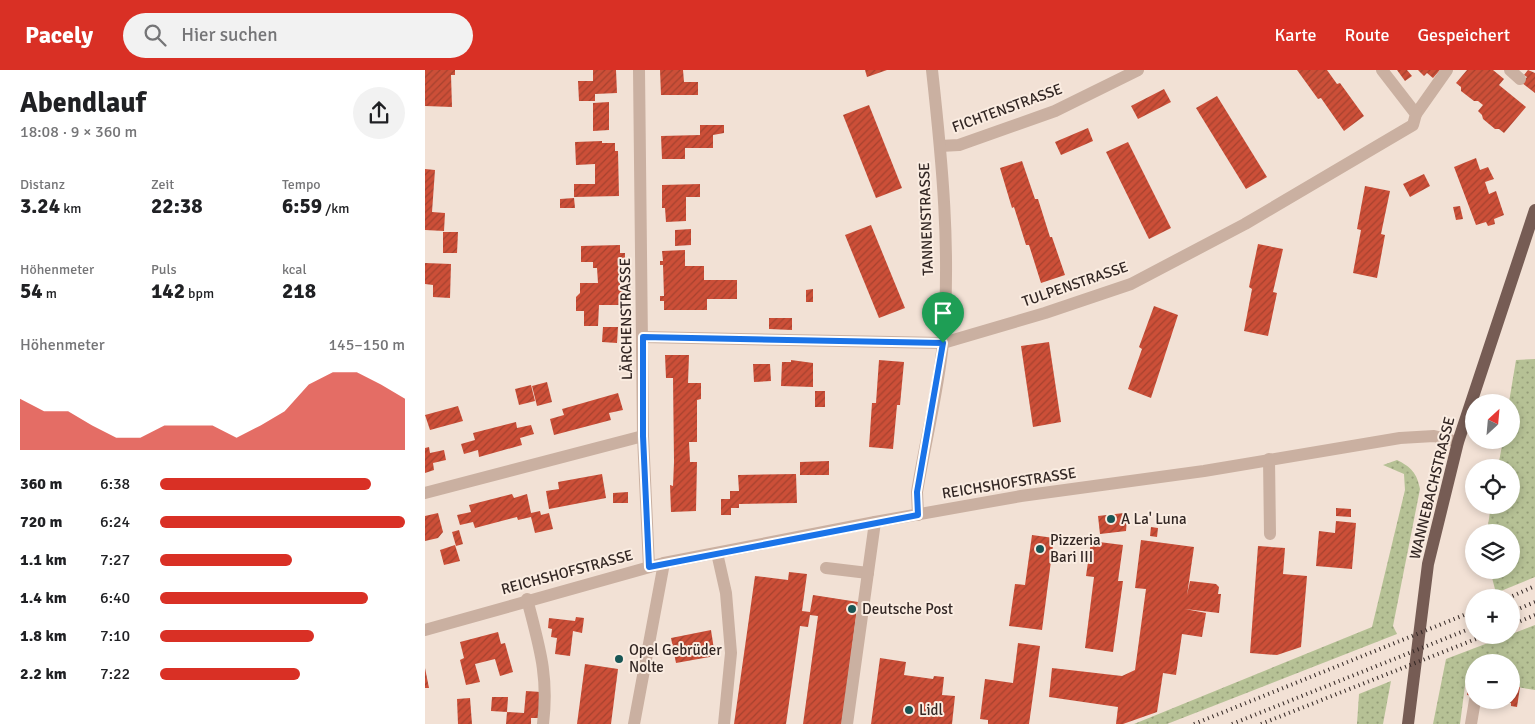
<!DOCTYPE html>
<html lang="de">
<meta charset="utf-8">
<style>
body{margin:0;font-family:Signika,sans-serif;background:#f2f2f2;color:#202124;height:100vh;display:flex;flex-direction:column;font-size:19px;white-space:nowrap}
*{box-sizing:border-box;margin:0}
p{font-size:16px;color:#757577}
.icon{flex:none;width:28px;height:28px;fill:none;stroke:currentColor;stroke-width:2;stroke-linecap:round;stroke-linejoin:round}
.map{position:relative;flex:1;overflow:hidden}
.side{display:flex;flex-direction:column;background:#fff;width:425px}
.side>*{flex:none}
.needle{width:32px;rotate:26deg}
.fabs{position:absolute;left:1040px;top:324px;display:grid;gap:10px}
.fabs a{display:grid;place-items:center;width:55px;height:55px;border-radius:50%;background:#fff;box-shadow:0 2px 8px #0003;font-size:25px}
.pin{position:absolute;display:grid;place-items:center;width:42px;height:42px;color:#fff;margin:-51px -21px;border-radius:50% 50% 50% 0;rotate:-45deg;box-shadow:0 0 5px #0007}
.pin .icon{rotate:45deg}
.round{display:grid;place-items:center;flex:none;width:52px;height:52px;border-radius:26px;background:#f2f2f2}
.head{display:flex;align-items:center;justify-content:space-between;height:85px;padding:0 20px}
h1{font-size:28px;font-weight:700;line-height:38px}
.metrics{display:grid;grid-template-columns:repeat(3,1fr);gap:8px;height:85px;padding:5px 20px}
.metrics div{display:grid;align-content:center}
.metrics b{font-size:21px;font-weight:700}
.metrics small{font-size:14px;font-weight:400}
.metrics p{font-size:14px}
.chart{height:140px;padding:10px 20px}
.chart p{display:flex;justify-content:space-between}
.chart svg{width:100%;height:90px;margin-top:5px;fill:#d93025;opacity:.7}
ul{padding:0 20px;list-style:none;font-size:16px}
li{display:grid;grid-template-columns:80px 60px 1fr;align-items:center;height:38px}
li i{height:12px;border-radius:6px;background:#d93025}
header{display:flex;align-items:center;gap:30px;box-sizing:border-box;height:70px;padding:0 25px;background:#d93025;color:#fff}
header strong{font-size:24px}
nav{display:flex;gap:28px;margin-inline-start:auto;font-size:18px}
.search{width:350px;height:45px;background:#f2f2f2;display:flex;align-items:center;gap:12px;box-sizing:border-box;padding:0 18px;border-radius:28px;color:#757577;font-size:19px}
main{display:flex;flex:1;min-height:0}
.map>svg:first-child{display:block}
.grass{fill:url(#grass-dots)}
.building{fill:url(#building-hatch)}
.lines{fill:none;stroke-linecap:round;stroke-linejoin:round}
.minor{stroke:#cab0a1;stroke-width:12}
.major{stroke:#765c54;stroke-width:12}
.rail{stroke:#332724;stroke-width:4;stroke-dasharray:1 4;stroke-linecap:butt}
.route-casing{stroke:#fff;stroke-width:10}
.route{stroke:#1a73e8;stroke-width:6}
.poi-dot{fill:#185655;stroke:#faece1;stroke-width:2}
.labels{text-anchor:middle;dominant-baseline:central;stroke-width:4;stroke-linejoin:round;paint-order:stroke}
.street-label{font-size:15px;fill:#332724;stroke:#faece1}
.poi-label{font-size:15px;fill:#332724;stroke:#faece1;text-anchor:start}
</style>
<header>
<strong>Pacely</strong>
<div class="search"><svg class="icon" aria-label="search" viewBox="0 0 24 24"><circle cx="10" cy="10" r="6"/><path d="M15 15l6 6"/></svg>Hier suchen</div>
<nav><a>Karte</a><a>Route</a><a>Gespeichert</a></nav>
</header>
<main>
<section class="side">
<div class="head"><div><h1>Abendlauf</h1><p>18:08 · 9 × 360 m</p></div><a class="round"><svg class="icon" aria-label="share" viewBox="0 0 24 24"><path d="M12 15V3M7 8l5-5 5 5M5 13v7h14v-7"/></svg></a></div>
<div class="metrics">
<div><p>Distanz</p><b>3.24<small> km</small></b></div>
<div><p>Zeit</p><b>22:38</b></div>
<div><p>Tempo</p><b>6:59<small> /km</small></b></div>
</div>
<div class="metrics">
<div><p>Höhenmeter</p><b>54<small> m</small></b></div>
<div><p>Puls</p><b>142<small> bpm</small></b></div>
<div><p>kcal</p><b>218</b></div>
</div>
<div class="chart"><p><span>Höhenmeter</span>145–150 m</p>
<svg viewBox="0 0 160 44" preserveAspectRatio="none"><path d="M0 44V19L10 25L20 25L30 32L40 38L50 38L60 32L70 32L80 32L90 38L100 32L110 25L120 12L130 6L140 6L150 12L160 19V44z"/></svg>
</div>
<ul>
<li><b>360 m</b>6:38<i style="width:86%"></i></li>
<li><b>720 m</b>6:24<i style="width:100%"></i></li>
<li><b>1.1 km</b>7:27<i style="width:54%"></i></li>
<li><b>1.4 km</b>6:40<i style="width:85%"></i></li>
<li><b>1.8 km</b>7:10<i style="width:63%"></i></li>
<li><b>2.2 km</b>7:22<i style="width:57%"></i></li>
</ul>
</section>
<div class="map">
<svg width="1110" height="654" viewBox="0 0 1110 654">
<defs>
<pattern id="grass-dots" width="8" height="8" patternUnits="userSpaceOnUse" patternTransform="scale(1.25)"><rect width="8" height="8" fill="#b6c195"/><path d="M2 2h.1M6 6h.1" fill="none" stroke="#959d79" stroke-width="1.8" stroke-linecap="round"/></pattern>
<pattern id="building-hatch" width="6" height="6" patternUnits="userSpaceOnUse" patternTransform="scale(1.25)"><rect width="6" height="6" fill="#cc4f38"/><path d="M-1 1l2-2M0 6l6-6M5 7l2-2" fill="none" stroke="#a6422f"/></pattern>
</defs>
<rect width="100%" height="100%" fill="#f2e1d5"/>
<g class="grass">
<polygon points="1110,289 1110,507 1071,523 1065,500 1086,500 1086,462 1062,462 1066,435 1086,435 1086,398 1073,397 1078,370 1086,370 1086,332 1084,332 1091,290"/>
<path d="M972,390C986,397 992,403 995,419L968,556L972,564L742,654H709L947,557L980,420L979,404L958,395Z"/>
<polygon points="1110,555 1110,620 1086,616 1086,592 1049,592 1049,609 1041,608 1035,654 1008,654 1021,589"/>
<polygon points="966,611 958,654 932,654 934,624"/>
</g>
<g class="building">
<polygon points="0,0 30,0 30,5 26,5 27,37 0,36"/>
<polygon points="168,0 191,0 192,23 170,24 170,31 154,31 153,11 168,11"/>
<polygon points="235,0 258,0 259,12 273,12 273,25 236,25"/>
<polygon points="440,0 462,0 442,7"/>
<polygon points="872,0 902,0 912,14 915,13 939,46 919,61 896,28 893,29"/>
<polygon points="972,0 982,0 987,6 980,11"/>
<polygon points="993,0 1015,0 1008,8 1002,3 999,6"/>
<polygon points="1042,0 1068,0 1079,9 1074,15 1101,37 1079,63 1074,59 1070,59 1058,49 1057,45 1053,41 1058,35 1053,31 1049,31 1036,21 1036,17 1031,13"/>
<polygon points="1103,0 1110,3 1110,23 1097,13 1102,7 1099,5"/>
<polygon points="739,19 746,32 713,49 706,36"/>
<polygon points="792,26 842,107 821,119 771,38"/>
<polygon points="184,32 184,60 168,61 168,33"/>
<polygon points="444,35 477,118 451,128 418,45"/>
<polygon points="275,55 299,55 299,63 288,65 288,78 260,78 260,89 237,89 236,66 275,65"/>
<polygon points="663,58 668,71 636,85 630,72"/>
<polygon points="177,71 177,73 190,73 190,81 193,81 194,126 149,127 149,114 170,114 170,94 151,95 150,72"/>
<polygon points="703,72 746,158 724,169 681,82"/>
<polygon points="1051,88 1055,100 1063,97 1069,109 1060,112 1064,124 1071,121 1079,145 1069,149 1070,154 1063,156 1061,152 1051,155 1029,97"/>
<polygon points="597,91 610,129 613,129 625,167 627,167 640,205 616,213 604,175 601,175 589,137 587,138 575,98"/>
<polygon points="0,99 10,100 7,142 20,143 19,161 0,160"/>
<polygon points="999,104 1005,116 985,127 978,114"/>
<polygon points="275,114 275,127 261,127 261,151 241,152 240,138 237,138 237,115"/>
<polygon points="940,116 965,121 956,164 960,165 952,208 928,203 936,160 932,159"/>
<polygon points="149,128 150,138 135,138 135,129"/>
<polygon points="1035,136 1038,149 1031,150 1028,137"/>
<polygon points="446,155 480,238 454,248 420,165"/>
<polygon points="266,159 266,175 250,176 250,160"/>
<polygon points="18,162 33,162 32,183 18,183"/>
<polygon points="833,174 858,179 848,222 852,223 843,266 819,261 827,219 824,217"/>
<polygon points="195,175 195,183 200,183 200,192 195,192 195,218 200,218 200,226 195,227 196,235 174,235 173,256 159,256 159,241 151,241 151,227 155,223 155,213 173,213 172,198 168,198 168,192 156,192 156,176"/>
<polygon points="260,180 260,196 279,196 279,210 312,210 312,229 282,229 282,240 239,240 239,231 235,231 235,226 239,226 238,195 235,195 235,191 238,191 237,181"/>
<polygon points="0,193 26,194 25,228 8,227 8,215 0,214"/>
<polygon points="388,219 388,232 381,232 381,220"/>
<polygon points="729,236 753,245 726,328 703,319 717,279 714,277"/>
<polygon points="344,248 367,248 367,260 344,259"/>
<polygon points="178,257 193,257 192,273 177,272"/>
<polygon points="624,272 636,352 608,357 596,276"/>
<polygon points="240,285 264,285 263,313 276,313 276,329 272,330 272,372 264,372 265,392 272,392 271,441 246,442 245,415 248,416 249,392 248,308 241,308"/>
<polygon points="366,290 388,293 388,317 356,316 357,292 366,292"/>
<polygon points="454,290 479,292 475,335 472,335 468,379 444,377 447,333 451,333"/>
<polygon points="328,294 345,294 346,311 329,312"/>
<polygon points="122,312 127,332 112,336 107,316"/>
<polygon points="106,315 110,331 94,335 90,319"/>
<rect x="390" y="321" width="10" height="16"/>
<polygon points="193,323 198,340 184,343 186,350 129,365 125,349 139,345 137,339"/>
<polygon points="33,336 38,351 5,360 0,345"/>
<polygon points="91,352 92,358 106,355 109,364 95,368 97,375 54,387 53,380 39,384 36,374 50,370 48,363"/>
<polygon points="4,377 5,383 19,380 21,390 8,393 9,400 0,403 0,378"/>
<polygon points="404,391 404,405 375,405 375,392"/>
<polygon points="177,404 181,428 124,439 121,421 134,419 133,412"/>
<polygon points="371,404 372,433 314,434 314,438 306,438 306,445 296,445 296,429 305,429 305,421 314,421 313,405"/>
<polygon points="203,422 203,433 188,433 188,423"/>
<polygon points="87,424 89,428 102,424 106,443 115,441 116,445 124,443 128,459 110,463 106,447 93,450 92,447 50,458 48,452 35,455 32,445 46,442 44,435"/>
<polygon points="911,438 926,439 926,447 911,446"/>
<polygon points="13,443 18,462 13,468 0,471 0,446"/>
<polygon points="699,443 700,449 702,449 701,461 675,464 673,446"/>
<polygon points="911,451 931,453 927,499 891,496 894,461 910,463"/>
<polygon points="726,457 733,458 732,467 725,466"/>
<polygon points="34,460 38,474 31,476 27,462"/>
<polygon points="607,465 629,468 617,560 584,556 590,514 600,515"/>
<polygon points="716,470 769,477 762,525 765,511 791,514 794,517 793,524 796,524 794,543 760,539 781,543 777,567 757,564 751,605 738,603 732,642 698,654 691,654 693,637 624,627 627,598 697,606 710,600 721,519 710,518"/>
<polygon points="666,471 698,475 693,511 698,511 688,582 660,578 669,507 661,506"/>
<polygon points="30,475 35,491 19,495 15,480"/>
<polygon points="833,476 860,478 858,504 882,506 876,577 852,585 825,583"/>
<polygon points="364,502 382,504 377,541 385,542 388,525 433,532 417,654 378,654 393,546 385,545 383,557 375,556 361,654 309,654 330,506 363,510"/>
<polygon points="151,547 159,548 157,563 148,561 145,586 130,584 132,568 126,567 127,559 123,558 124,548 150,551"/>
<polygon points="286,560 290,586 251,593 246,568"/>
<polygon points="73,562 76,574 80,573 88,602 75,606 70,589 50,594 55,612 41,615 35,590 39,588 35,572"/>
<polygon points="593,573 615,576 604,654 563,654 563,650 555,649 560,609 588,613"/>
<polygon points="455,588 481,592 479,605 508,609 509,606 519,607 517,625 530,626 527,654 446,654"/>
<polygon points="160,594 193,599 186,654 152,654"/>
<polygon points="0,598 4,618 0,618"/>
<polygon points="1044,609 1049,610 1049,626 1042,625"/>
<polygon points="1086,615 1095,617 1092,637 1086,636 1086,633 1075,631 1086,630"/>
<polygon points="101,621 116,622 114,648 106,648 106,654 81,654 82,642 99,643"/>
<polygon points="67,627 83,627 82,642 66,641"/>
<polygon points="45,628 47,654 33,654 32,629"/>
</g>
<g class="lines">
<g class="minor">
<polyline points="214,0 218,366 224,497"/>
<polyline points="1085,0 1095,9"/>
<polyline points="991,44 1022,0"/>
<polyline points="515,76 534,75 630,41 713,0"/>
<polyline points="218,267 518,273 620,243 706,214 820,154 988,55 991,44 957,0"/>
<polyline points="844,389 845,464"/>
<polyline points="0,423 218,366"/>
<path d="M493,445L492,422C500,373 513,322 518,273C526,182 517,90 507,0"/>
<polyline points="292,483 301,523 306,583 299,654"/>
<polyline points="401,498 443,503"/>
<path d="M102,529C114,576 124,605 118,654"/>
<polyline points="0,560 239,493 450,452 596,426 779,401 975,368 1009,366 1033,372"/>
<polyline points="209,654 239,493"/>
<polyline points="422,654 450,452"/>
<polyline points="1046,654 1050,630"/>
</g>
<polyline class="major" points="983,654 1003,494 1033,372 1110,140"/>
<g class="rail">
<polyline points="1083,528 1110,516"/>
<polyline points="1086,542 1110,532"/>
<polyline points="1086,555 1110,545"/>
<polyline points="769,654 1049,541"/>
<polyline points="807,654 1049,557"/>
<polyline points="836,654 1061,565"/>
</g>
</g>
<g class="lines">
<g class="route-casing">
<polygon id="route" points="218,267 518,273 492,422 493,445 224,497 218,366"/>
</g>
<use href="#route" class="route"/>
</g>
<g class="poi-dot">
<circle cx="686" cy="449" r="5"/>
<circle cx="615" cy="479" r="5"/>
<circle cx="427" cy="539" r="5"/>
<circle cx="194" cy="589" r="5"/>
<circle cx="484" cy="640" r="5"/>
</g>
<g class="labels">
<g class="street-label">
<text transform="translate(582 38) rotate(-20)">FICHTENSTRASSE</text>
<text transform="translate(501 149) rotate(-92)">TANNENSTRASSE</text>
<text transform="translate(650 214) rotate(-19)">TULPENSTRASSE</text>
<text transform="translate(201 249) rotate(-91)">LÄRCHENSTRASSE</text>
<text transform="translate(584 413) rotate(-9)">REICHSHOFSTRASSE</text>
<text transform="translate(1007 418) rotate(-76)">WANNEBACHSTRASSE</text>
<text transform="translate(142 502) rotate(-15)">REICHSHOFSTRASSE</text>
</g>
<g class="poi-label">
<text x="696" y="449">A La' Luna</text>
<text x="625" y="470">Pizzeria<tspan x="625" dy="17">Bari III</tspan></text>
<text x="437" y="539">Deutsche Post</text>
<text x="204" y="580">Opel Gebrüder<tspan x="204" dy="17">Nolte</tspan></text>
<text x="494" y="640">Lidl</text>
</g>
</g>
</svg>
<div class="fabs">
<a><svg class="needle" viewBox="-14 -14 28 28"><path d="M0-13l5 13h-10z" fill="#e53935"/><path d="M0 13l5-13h-10z" fill="#757577"/></svg></a>
<a><svg class="icon" aria-label="locate" viewBox="0 0 24 24"><circle cx="12" cy="12" r="6"/><path d="M12 2v4M12 18v4M2 12h4M18 12h4"/></svg></a>
<a><svg class="icon" aria-label="layers" viewBox="0 0 24 24"><path d="M12 4l9 5-9 5-9-5zM3 14l9 5 9-5"/></svg></a>
<a>+</a>
<a>−</a>
</div>
<div class="pin" style="left:518px;top:273px;background:#1e9e55"><svg class="icon" aria-label="arrive" viewBox="0 0 24 24"><path d="M6 21V4h12l-3 4 3 4H6"/></svg></div>
</div>
</main>
